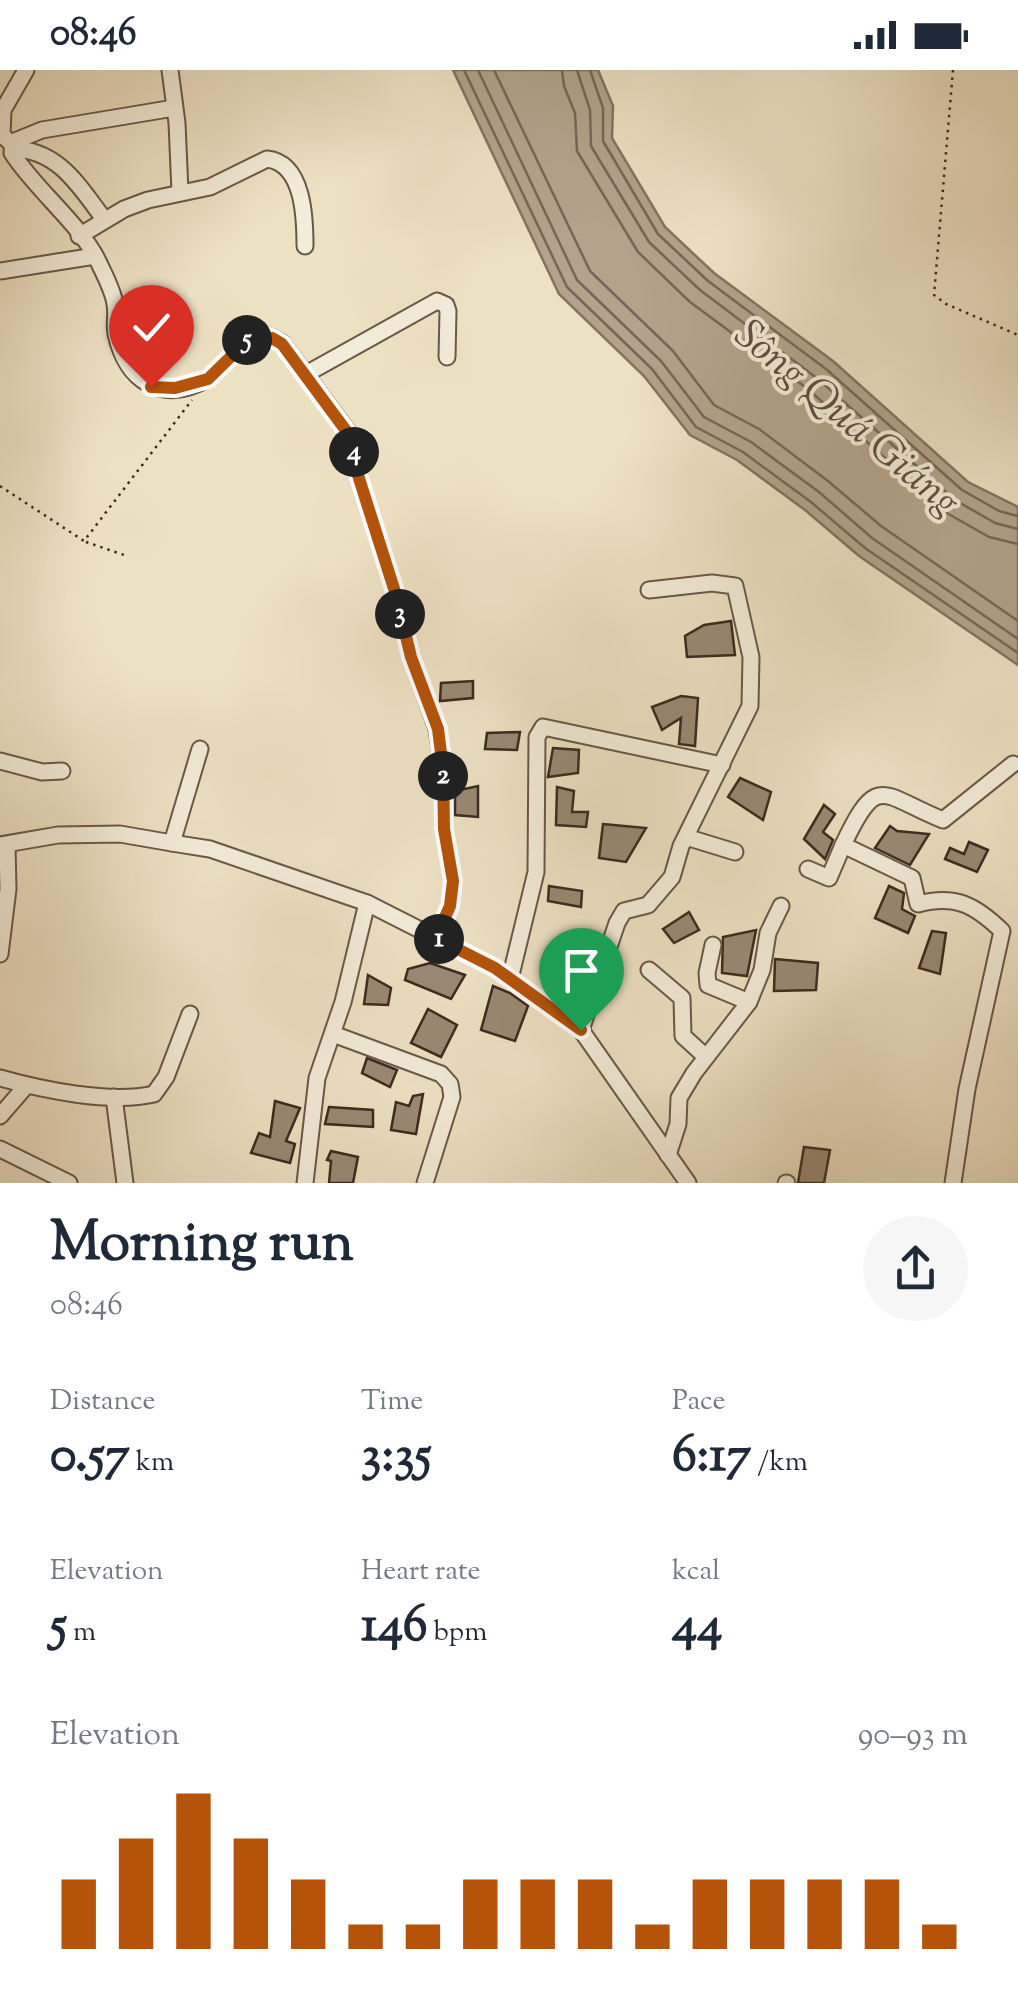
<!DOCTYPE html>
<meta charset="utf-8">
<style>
body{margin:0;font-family:"Sorts Mill Goudy",serif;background:#f6f6f7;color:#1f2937;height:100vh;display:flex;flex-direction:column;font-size:38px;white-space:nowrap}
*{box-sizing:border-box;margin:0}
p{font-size:32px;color:#747a83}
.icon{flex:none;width:55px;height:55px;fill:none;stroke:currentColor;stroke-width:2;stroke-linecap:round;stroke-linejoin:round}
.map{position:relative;height:1113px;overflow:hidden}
.sheet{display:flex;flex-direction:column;background:#fff;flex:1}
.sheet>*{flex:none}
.pin{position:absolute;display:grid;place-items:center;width:85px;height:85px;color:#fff;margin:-102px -42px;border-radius:50% 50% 50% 0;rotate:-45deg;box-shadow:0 0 10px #0007}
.pin .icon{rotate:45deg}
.km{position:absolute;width:50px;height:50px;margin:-25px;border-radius:50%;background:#222;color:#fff;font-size:28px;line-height:50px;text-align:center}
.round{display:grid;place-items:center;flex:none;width:105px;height:105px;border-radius:52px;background:#f6f6f7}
.overview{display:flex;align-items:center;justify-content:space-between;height:170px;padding:0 50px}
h1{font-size:55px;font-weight:700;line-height:75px}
.stats{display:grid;grid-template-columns:repeat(3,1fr);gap:15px;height:170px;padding:10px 50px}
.stats div{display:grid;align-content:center}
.stats b{font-size:50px;font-weight:700}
.stats small{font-size:28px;font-weight:400}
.stats p{font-size:28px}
.chart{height:280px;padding:20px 50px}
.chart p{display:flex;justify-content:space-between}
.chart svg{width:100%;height:180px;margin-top:10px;stroke:#b45309;stroke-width:6}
.status{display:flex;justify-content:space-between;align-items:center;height:70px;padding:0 50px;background:#fff;direction:ltr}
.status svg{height:28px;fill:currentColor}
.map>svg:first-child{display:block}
.water{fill:#b1a38c;stroke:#837360;stroke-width:2.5}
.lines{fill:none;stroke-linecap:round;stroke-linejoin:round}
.shore{stroke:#776656;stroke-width:2.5}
.building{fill:#998975;stroke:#3d2a1f;stroke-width:2.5}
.minor-casing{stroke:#695848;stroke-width:19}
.path{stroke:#3d2a1f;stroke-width:2.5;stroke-dasharray:2.5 5;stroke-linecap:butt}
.minor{stroke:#f3ecd9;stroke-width:15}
.route-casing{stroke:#fff;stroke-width:20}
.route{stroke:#b45309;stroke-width:12}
.labels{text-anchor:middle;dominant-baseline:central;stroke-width:8;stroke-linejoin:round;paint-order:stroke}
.water-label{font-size:42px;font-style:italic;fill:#604e40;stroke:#f3ecd9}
</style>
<div class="status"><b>08:46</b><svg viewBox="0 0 49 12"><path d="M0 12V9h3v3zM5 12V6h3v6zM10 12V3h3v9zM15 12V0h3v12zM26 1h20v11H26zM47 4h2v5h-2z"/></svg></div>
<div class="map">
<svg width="1018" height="1113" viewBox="0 0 1018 1113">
<rect width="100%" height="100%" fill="#ede1c4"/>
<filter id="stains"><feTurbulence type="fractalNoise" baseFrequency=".002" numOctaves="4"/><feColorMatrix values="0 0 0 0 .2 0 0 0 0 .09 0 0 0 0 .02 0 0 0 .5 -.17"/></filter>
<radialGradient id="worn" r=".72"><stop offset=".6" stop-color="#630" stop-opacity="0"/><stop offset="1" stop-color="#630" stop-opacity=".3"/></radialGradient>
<polygon class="water" points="453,0 598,0 613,36 612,68 665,157 714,203 833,291 968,412 1018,437 1018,595 859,486 805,440 737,390 690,365 644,306 559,224"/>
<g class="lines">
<g class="shore">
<polyline points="464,0 567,217 652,299 696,357 743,382 811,432 865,478 1018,583"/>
<polyline points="478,0 577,210 661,291 704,347 751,372 819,422 872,468 1018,569"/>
<polyline points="494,0 590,201 673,281 714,335 759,359 828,411 881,456 1018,551"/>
<polyline points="562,0 564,16 575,43 577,81 638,182 690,232 809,320 945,442 989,467 1018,474"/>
<polyline points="577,0 590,40 591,76 649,172 700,220 818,309 955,430 995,453 1018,459"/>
<polyline points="590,0 603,38 603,71 658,164 708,211 826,299 962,420 999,441 1018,446"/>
</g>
</g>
<g class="building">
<polygon points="731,551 735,585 687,587 685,566 704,555"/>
<polygon points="473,611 473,628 440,631 441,613"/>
<polygon points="681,626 698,628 695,676 679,674 681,648 662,660 652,637"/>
<polygon points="520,662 517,680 485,679 487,663"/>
<polygon points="553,678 579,680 578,703 548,707"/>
<polygon points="740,708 771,722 763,750 728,727"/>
<polygon points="478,716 478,747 455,745 455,721"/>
<polygon points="557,717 574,721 572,742 588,742 586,757 556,755"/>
<polygon points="824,735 835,744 823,762 833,770 825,789 804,769"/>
<polygon points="603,754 646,758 626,792 599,788"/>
<polygon points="890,756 897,761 929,764 910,795 875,778"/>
<polygon points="969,772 988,780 977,802 945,789 950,778 964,784"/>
<polygon points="549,816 582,821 581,837 548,831"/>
<polygon points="889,816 904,823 902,839 915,846 908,863 875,848"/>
<polygon points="689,842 699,860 674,873 663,859"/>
<polygon points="756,860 747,906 722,903 723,867"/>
<polygon points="932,861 946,863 940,904 919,898"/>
<polygon points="775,889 818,893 816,920 774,921"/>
<polygon points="430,893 465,905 451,929 405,910 408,899"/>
<polygon points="368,905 391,918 388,935 364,934"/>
<polygon points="493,916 510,923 528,936 515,971 481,960"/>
<polygon points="428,939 457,955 441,987 411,973"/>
<polygon points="367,988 397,1000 390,1017 362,1003"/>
<polygon points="423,1024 416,1064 391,1060 396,1032 409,1036 413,1026"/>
<polygon points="275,1031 300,1038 286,1071 295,1074 290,1093 251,1083 259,1063 270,1067"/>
<polygon points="329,1037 373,1040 373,1057 325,1054"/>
<polygon points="804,1077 830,1080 824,1113 798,1113"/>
<polygon points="331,1081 358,1087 353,1113 329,1113 331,1091 327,1090"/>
</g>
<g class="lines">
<g class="minor-casing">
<g id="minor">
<polyline points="170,0 177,53 180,122"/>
<path d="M174,38L42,60L15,71L12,83C35,119 80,154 98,191C104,204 113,220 115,234C117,244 114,254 116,264C126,311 162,335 207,309C223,299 234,278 251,267L273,268L282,273L351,366L357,403L396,525L411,587L437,659L443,699L444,759L453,811L450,836L436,868"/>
<polyline points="13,75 2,65 3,40 26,0"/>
<path d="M12,79C58,79 79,116 104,149"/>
<path d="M79,166L124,139L148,130L210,117L267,89C304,93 305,149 305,176"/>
<polyline points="0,201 95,186"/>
<polyline points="306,304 437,231 446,235 448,241 447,287"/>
<polyline points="0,691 42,702 62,701"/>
<polyline points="686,767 735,782"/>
<polyline points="172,773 200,679"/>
<polyline points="0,775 58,765 120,764 172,773 210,779 367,833 495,898 581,960 688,1113"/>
<path d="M843,775C878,701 881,725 943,750L1013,694"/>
<path d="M808,799L829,808L843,775L912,808L918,834C955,824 975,835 1002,861L967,1019L953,1113"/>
<polyline points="713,875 707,903 708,915 749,932"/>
<polyline points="0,884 8,819 7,776"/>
<polyline points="649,900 682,928 683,966 706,987"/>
<polyline points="510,909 536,802 537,667 543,657 722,695"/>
<polyline points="581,960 617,853 624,841 648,835 672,807 681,776 750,636 751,587 735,516 712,513 649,520"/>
<polyline points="333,964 441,1004 450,1014 452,1027 425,1113"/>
<path d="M0,1008C43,1020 110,1034 154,1024L166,1007L190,944"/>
<polyline points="114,1027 125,1113"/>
<polyline points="0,1046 26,1016"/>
<polyline points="0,1079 69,1113"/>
<polyline points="668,1085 678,1054 679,1028 694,1003 749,932 762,900 768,863 781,836"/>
<polyline points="305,1113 317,1008 343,932 367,833"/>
<polyline points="786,1113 787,1113"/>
</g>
</g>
<g class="path">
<polyline points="953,0 934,225 946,234 1018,265"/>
<polyline points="0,416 84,471 192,330"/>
<polyline points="86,472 127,486"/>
</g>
<use href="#minor" class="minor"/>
</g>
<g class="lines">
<g class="route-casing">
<polyline id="route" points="151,317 175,318 208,309 251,267 272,268 282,274 350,366 357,402 396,525 411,587 438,659 443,699 444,759 453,811 450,836 436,868 495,898 581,960"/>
</g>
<use href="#route" class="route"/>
</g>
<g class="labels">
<g class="water-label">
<text transform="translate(846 350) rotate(40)">Sông Quá Giáng</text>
</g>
</g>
<rect width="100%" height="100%" filter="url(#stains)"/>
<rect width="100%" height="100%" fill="url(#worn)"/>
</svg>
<div class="pin" style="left:581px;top:960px;background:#1e9e55"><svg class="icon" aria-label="arrive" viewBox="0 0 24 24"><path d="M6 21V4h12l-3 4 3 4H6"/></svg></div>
<div class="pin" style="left:151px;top:317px;background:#d93025"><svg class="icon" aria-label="check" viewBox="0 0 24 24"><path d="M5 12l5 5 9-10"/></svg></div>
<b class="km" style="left:439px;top:869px">1</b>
<b class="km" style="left:443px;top:706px">2</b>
<b class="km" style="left:400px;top:544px">3</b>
<b class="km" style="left:354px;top:382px">4</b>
<b class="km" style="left:247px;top:270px">5</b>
</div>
<section class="sheet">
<div class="overview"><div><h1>Morning run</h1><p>08:46</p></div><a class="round"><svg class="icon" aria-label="share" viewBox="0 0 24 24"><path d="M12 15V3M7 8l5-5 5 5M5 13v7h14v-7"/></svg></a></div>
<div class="stats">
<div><p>Distance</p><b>0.57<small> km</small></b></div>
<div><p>Time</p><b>3:35</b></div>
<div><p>Pace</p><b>6:17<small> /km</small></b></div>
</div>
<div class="stats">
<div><p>Elevation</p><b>5<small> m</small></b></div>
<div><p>Heart rate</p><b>146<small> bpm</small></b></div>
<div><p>kcal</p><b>44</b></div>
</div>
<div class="chart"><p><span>Elevation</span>90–93 m</p>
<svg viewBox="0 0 160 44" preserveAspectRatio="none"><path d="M5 44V27M15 44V17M25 44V6M35 44V17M45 44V27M55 44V38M65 44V38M75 44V27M85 44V27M95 44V27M105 44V38M115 44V27M125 44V27M135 44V27M145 44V27M155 44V38"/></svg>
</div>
</section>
